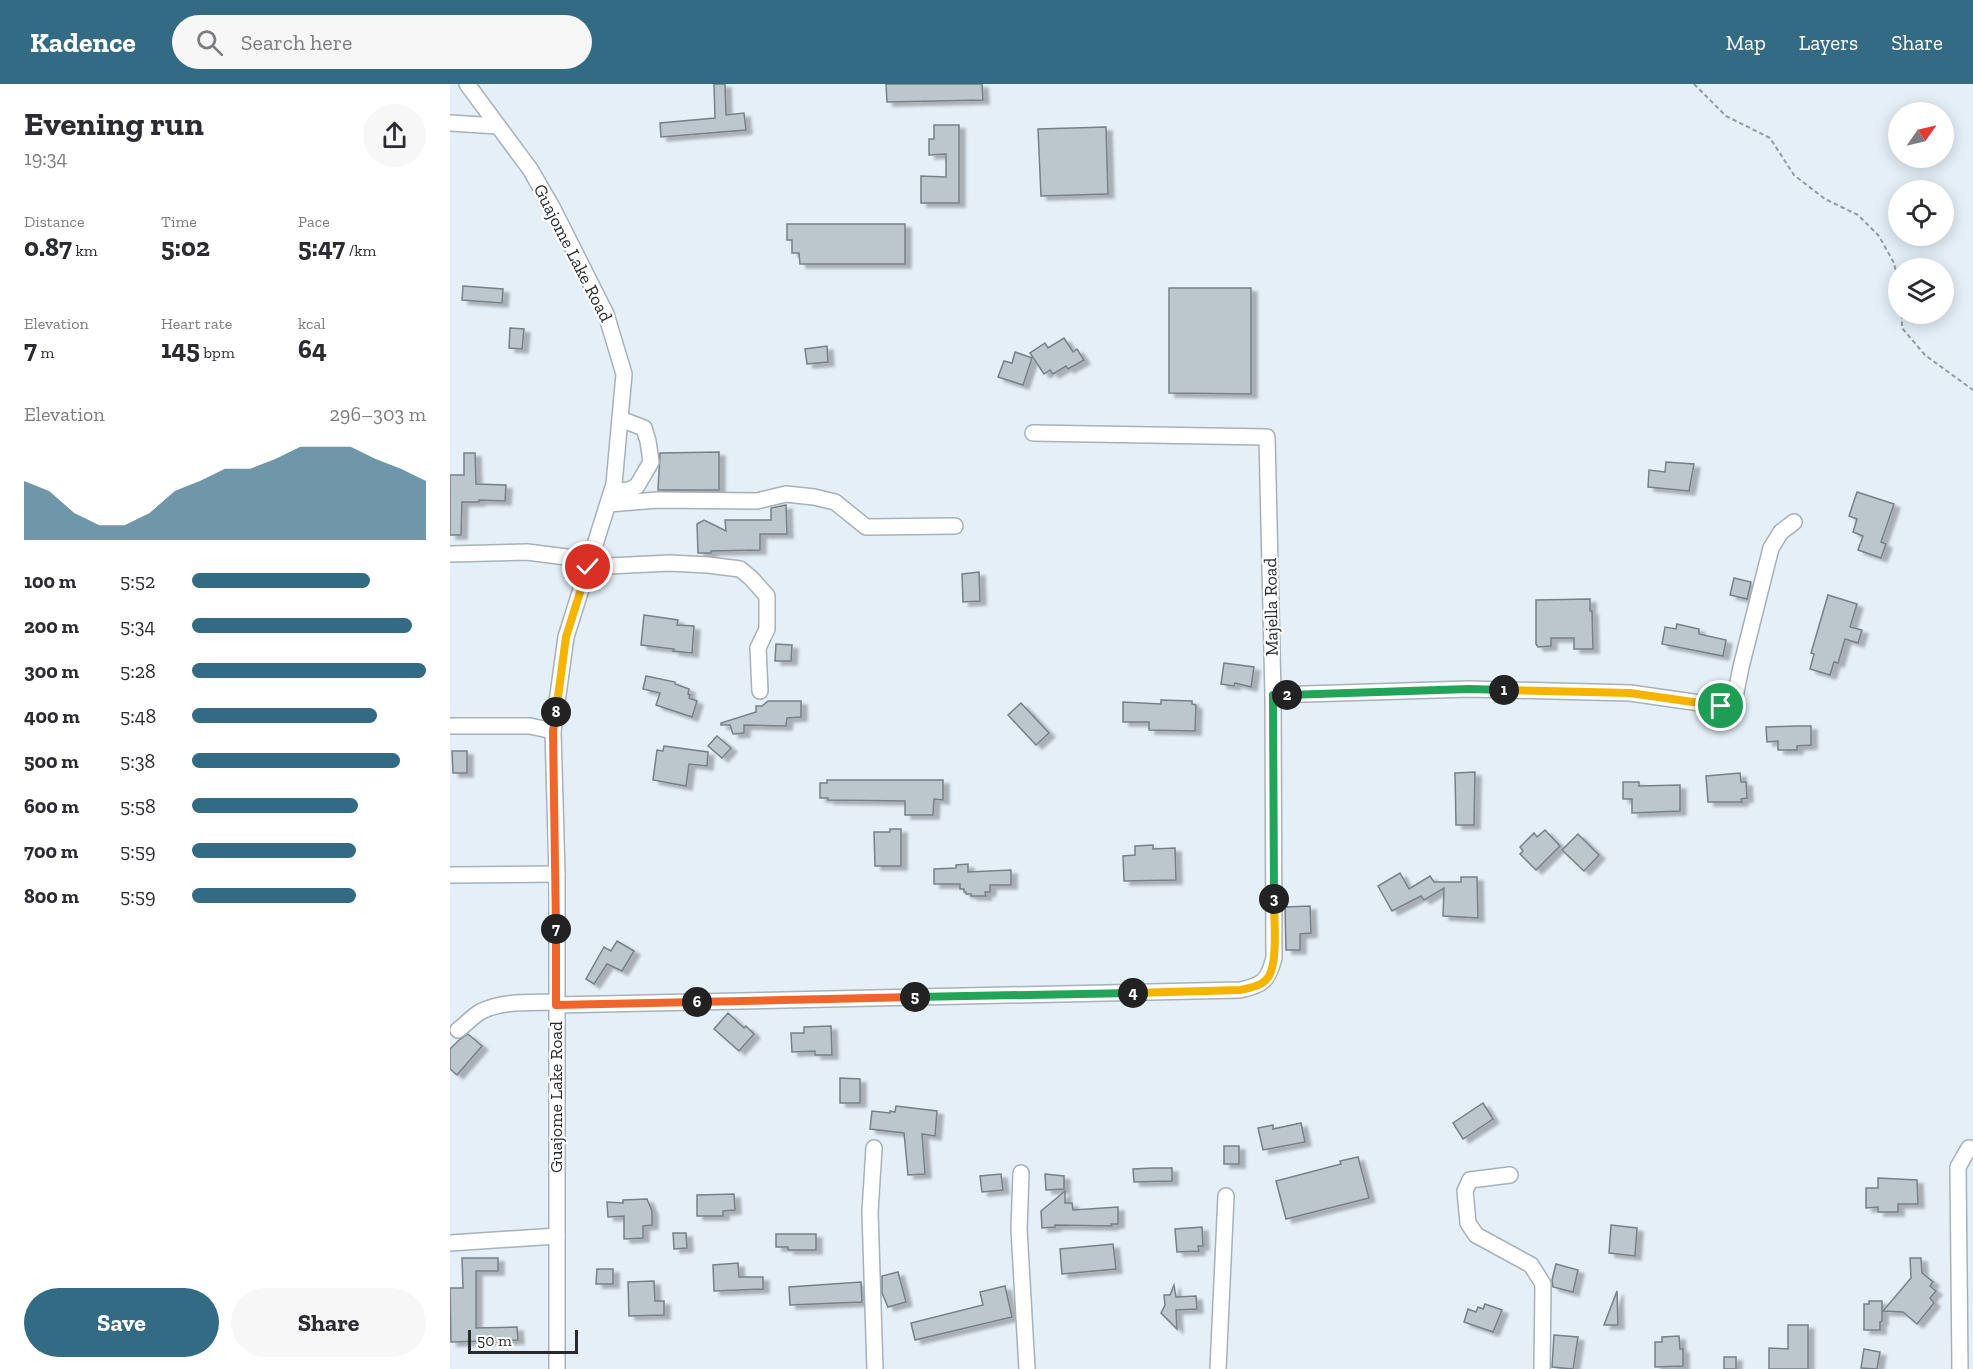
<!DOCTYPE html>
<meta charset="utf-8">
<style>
body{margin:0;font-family:"Zilla Slab",serif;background:#f7f7f7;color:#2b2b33;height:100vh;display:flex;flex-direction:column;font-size:22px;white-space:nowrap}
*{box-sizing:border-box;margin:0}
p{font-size:20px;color:#7c7c81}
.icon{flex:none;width:33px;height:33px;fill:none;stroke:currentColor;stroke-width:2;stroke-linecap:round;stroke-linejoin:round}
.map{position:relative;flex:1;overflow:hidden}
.sheet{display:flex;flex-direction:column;background:#fff;width:450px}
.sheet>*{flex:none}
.needle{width:39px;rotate:56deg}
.fabs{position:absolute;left:1438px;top:18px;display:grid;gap:12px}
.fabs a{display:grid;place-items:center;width:66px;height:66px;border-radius:50%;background:#fff;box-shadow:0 3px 15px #0003;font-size:30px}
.scale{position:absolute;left:18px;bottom:15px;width:110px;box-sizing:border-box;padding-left:6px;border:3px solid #282b2e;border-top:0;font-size:16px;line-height:21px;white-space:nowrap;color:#282b2e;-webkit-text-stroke:4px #fff;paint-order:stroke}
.pin{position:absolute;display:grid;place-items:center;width:51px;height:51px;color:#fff;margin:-26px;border:3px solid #fff;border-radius:50%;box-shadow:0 2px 6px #0007}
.km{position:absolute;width:30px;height:30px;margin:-15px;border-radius:50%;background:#222;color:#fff;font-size:16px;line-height:30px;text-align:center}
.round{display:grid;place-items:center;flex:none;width:63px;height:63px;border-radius:32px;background:#f7f7f7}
.head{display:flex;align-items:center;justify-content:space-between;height:102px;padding:0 24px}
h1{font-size:33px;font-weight:800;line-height:45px}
.stats{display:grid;grid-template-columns:repeat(3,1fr);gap:9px;height:102px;padding:6px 24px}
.stats div{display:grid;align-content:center}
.stats b{font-size:26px;font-weight:800}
.stats small{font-size:16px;font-weight:400}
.stats p{font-size:16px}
.chart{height:168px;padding:12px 24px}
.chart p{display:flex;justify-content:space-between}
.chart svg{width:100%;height:108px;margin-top:6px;fill:#336b85;opacity:.7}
.button{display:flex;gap:12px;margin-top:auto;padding:12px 24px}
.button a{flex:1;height:69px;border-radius:36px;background:#336b85;color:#fff;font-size:24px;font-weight:800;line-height:69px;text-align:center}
.button a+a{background:#f7f7f7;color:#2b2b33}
ul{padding:0 24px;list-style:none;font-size:20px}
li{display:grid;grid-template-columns:96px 72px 1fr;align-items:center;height:45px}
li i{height:15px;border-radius:8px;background:#336b85}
header{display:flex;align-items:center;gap:36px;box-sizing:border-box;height:84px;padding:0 30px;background:#336b85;color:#fff}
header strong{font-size:28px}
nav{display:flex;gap:33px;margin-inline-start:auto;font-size:21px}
.search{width:420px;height:54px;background:#f7f7f7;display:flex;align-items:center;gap:15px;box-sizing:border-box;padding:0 21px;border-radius:33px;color:#7c7c81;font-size:22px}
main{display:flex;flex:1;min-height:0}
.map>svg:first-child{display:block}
.building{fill:#bcc6cd;stroke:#778087;stroke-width:1.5;filter:url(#shadow)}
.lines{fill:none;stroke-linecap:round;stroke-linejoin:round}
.minor-casing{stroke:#a7b1b8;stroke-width:18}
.path{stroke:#949ba1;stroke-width:2;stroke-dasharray:4.5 3;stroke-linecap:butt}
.minor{stroke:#fff;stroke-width:15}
.split-1-casing{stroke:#fff;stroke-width:12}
.split-2-casing{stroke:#fff;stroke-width:12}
.split-3-casing{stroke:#fff;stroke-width:12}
.split-4-casing{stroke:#fff;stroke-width:12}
.split-5-casing{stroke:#fff;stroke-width:12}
.split-6-casing{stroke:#fff;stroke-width:12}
.split-7-casing{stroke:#fff;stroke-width:12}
.split-8-casing{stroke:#fff;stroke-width:12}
.split-9-casing{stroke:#fff;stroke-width:12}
.split-1{stroke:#f5b400;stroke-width:8}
.split-2{stroke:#22a559;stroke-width:8}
.split-3{stroke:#22a559;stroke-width:8}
.split-4{stroke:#f5b400;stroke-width:8}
.split-5{stroke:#22a559;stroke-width:8}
.split-6{stroke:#f0652b;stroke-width:8}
.split-7{stroke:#f0652b;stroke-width:8}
.split-8{stroke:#f0652b;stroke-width:8}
.split-9{stroke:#f5b400;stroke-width:8}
.labels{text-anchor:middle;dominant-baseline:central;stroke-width:4.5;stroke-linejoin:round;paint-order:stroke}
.street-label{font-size:18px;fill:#282b2e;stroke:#fff}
</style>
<header>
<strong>Kadence</strong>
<div class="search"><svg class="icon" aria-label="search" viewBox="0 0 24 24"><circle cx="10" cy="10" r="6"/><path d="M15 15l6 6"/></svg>Search here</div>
<nav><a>Map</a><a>Layers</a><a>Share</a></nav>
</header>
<main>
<section class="sheet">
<div class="head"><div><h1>Evening run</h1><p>19:34</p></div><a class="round"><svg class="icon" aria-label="share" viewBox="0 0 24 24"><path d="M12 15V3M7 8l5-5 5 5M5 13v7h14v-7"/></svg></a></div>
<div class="stats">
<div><p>Distance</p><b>0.87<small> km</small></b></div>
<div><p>Time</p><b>5:02</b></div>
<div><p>Pace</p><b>5:47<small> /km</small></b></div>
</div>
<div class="stats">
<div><p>Elevation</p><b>7<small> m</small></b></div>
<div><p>Heart rate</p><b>145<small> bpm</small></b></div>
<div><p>kcal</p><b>64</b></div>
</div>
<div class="chart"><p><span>Elevation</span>296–303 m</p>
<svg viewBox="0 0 160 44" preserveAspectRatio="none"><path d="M0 44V20L10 24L20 33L30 38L40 38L50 33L60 24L70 20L80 15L90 15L100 11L110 6L120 6L130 6L140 11L150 15L160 20V44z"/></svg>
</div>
<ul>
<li><b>100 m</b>5:52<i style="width:76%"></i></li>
<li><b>200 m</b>5:34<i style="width:94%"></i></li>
<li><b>300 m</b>5:28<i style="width:100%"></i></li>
<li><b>400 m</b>5:48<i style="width:79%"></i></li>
<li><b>500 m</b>5:38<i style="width:89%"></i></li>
<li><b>600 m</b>5:58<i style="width:71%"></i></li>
<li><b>700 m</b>5:59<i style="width:70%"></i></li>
<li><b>800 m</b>5:59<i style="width:70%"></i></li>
</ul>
<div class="button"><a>Save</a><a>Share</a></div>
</section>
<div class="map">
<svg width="1523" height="1285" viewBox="0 0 1523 1285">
<defs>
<filter id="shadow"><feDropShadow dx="6" dy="4" stdDeviation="1.5" flood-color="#0004"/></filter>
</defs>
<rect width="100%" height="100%" fill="#e5eff7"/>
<g class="building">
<polygon points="264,0 275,0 276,31 294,29 296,46 211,53 210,39 265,34"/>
<polygon points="436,0 532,0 533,16 437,18"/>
<polygon points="484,41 509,41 509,119 471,119 471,92 496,93 496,70 479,71 479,55 484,55"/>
<polygon points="656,43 658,110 591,112 588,45"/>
<polygon points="337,140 455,140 455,180 350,180 349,169 342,169 342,156 337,156"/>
<polygon points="13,202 53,205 52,219 12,216"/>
<polygon points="719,204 801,204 801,310 719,309"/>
<polygon points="60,244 74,245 72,265 59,264"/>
<polygon points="614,254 623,268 627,265 634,276 618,285 616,282 603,290 600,286 594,290 580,269 595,259 598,264"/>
<polygon points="377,262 378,278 357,280 355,265"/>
<polygon points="565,268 582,274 573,301 548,293 554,277 562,279"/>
<polygon points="269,368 269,406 208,406 210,369"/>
<polygon points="14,369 25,369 26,400 56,401 55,417 29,416 29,418 12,418 11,451 0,451 0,391 14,391"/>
<polygon points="1216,378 1244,380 1239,407 1198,403 1199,386 1215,388"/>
<polygon points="1407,408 1444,420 1431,458 1436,460 1431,474 1408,466 1413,452 1403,448 1407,435 1399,432"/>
<polygon points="336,421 337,450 310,450 310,466 261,467 261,469 248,469 247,440 254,436 276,447 275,436 321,436 321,424"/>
<polygon points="529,488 530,517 513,518 512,490"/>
<polygon points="1284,494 1301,498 1297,515 1280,511"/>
<polygon points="1378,511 1407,520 1400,543 1412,546 1408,559 1395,555 1388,579 1384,578 1380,591 1360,585 1364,570 1361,569"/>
<polygon points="1140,515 1140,527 1142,527 1143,565 1124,565 1124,554 1101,554 1101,562 1088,563 1086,560 1086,516"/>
<polygon points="194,531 228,536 227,541 244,542 242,569 223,567 224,565 191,561"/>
<polygon points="1227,540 1249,545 1249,550 1276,556 1273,572 1212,560 1215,543 1226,545"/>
<polygon points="326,560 342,561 341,577 325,577"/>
<polygon points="774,579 804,583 801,603 785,599 784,602 771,600"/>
<polygon points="196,592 225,598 225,600 239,605 238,610 240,611 239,614 247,617 242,633 206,621 210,609 193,605"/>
<polygon points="711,616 742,617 742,620 746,621 745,647 699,646 699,638 673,638 673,618 711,620"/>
<polygon points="318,617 351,617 351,633 337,634 336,642 294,641 294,649 283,650 280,641 271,641 271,639 306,628 306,622 312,622"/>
<polygon points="571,619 599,649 586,661 558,631"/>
<polygon points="1348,642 1361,642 1361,661 1347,662 1347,666 1328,666 1328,657 1317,658 1316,643"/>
<polygon points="267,652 281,664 272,674 258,662"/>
<polygon points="214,662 258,668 257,682 239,680 236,702 203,696 207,666 213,667"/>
<polygon points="2,667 17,667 17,689 3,689"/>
<polygon points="1025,688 1024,741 1006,741 1005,689"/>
<polygon points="1290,689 1291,698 1296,698 1297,714 1291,715 1292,718 1258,718 1256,692"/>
<polygon points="377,696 493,696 493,716 484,715 483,731 455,731 455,717 378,716 378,714 370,714 370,699 377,699"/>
<polygon points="1173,698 1189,698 1189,702 1230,701 1230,727 1182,729 1182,715 1173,715"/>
<polygon points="440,745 451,745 451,782 425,782 424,748 440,748"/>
<polygon points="1095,746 1110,762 1086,786 1070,770 1073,767 1070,763 1084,749 1087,753"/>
<polygon points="1128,750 1149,771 1134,787 1112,766"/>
<polygon points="703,761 703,765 725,764 726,796 674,797 673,772 685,771 685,762"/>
<polygon points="518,780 518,788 561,786 561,801 540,801 540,808 535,808 536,812 521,812 521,810 516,810 516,808 514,808 514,805 510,805 510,800 484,800 484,785 506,784 506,781"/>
<polygon points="950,789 959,805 980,792 984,798 1011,798 1011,793 1027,793 1028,834 993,832 994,804 974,816 971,812 942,827 928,802"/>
<polygon points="860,822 861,849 850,850 850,866 836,866 835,823"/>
<polygon points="167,857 184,867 172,887 157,880 144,900 136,895 154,863 161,867"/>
<polygon points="278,929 294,944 296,942 304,950 289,967 264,945"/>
<polygon points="381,942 382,971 365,971 365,967 342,968 341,949 354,949 354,943"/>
<polygon points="18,950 32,962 7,991 0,985 0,965 9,956"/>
<polygon points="390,994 410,995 410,1019 390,1019"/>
<polygon points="1033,1019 1043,1035 1013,1055 1003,1039"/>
<polygon points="446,1022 487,1027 485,1052 472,1050 475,1090 458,1091 454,1049 420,1045 422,1027 440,1029 440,1027 445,1028"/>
<polygon points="851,1039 855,1058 813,1066 808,1044 823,1041 823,1045"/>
<rect x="774" y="1062" width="15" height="18"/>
<polygon points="908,1073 919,1114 836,1135 826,1097 891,1080 890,1077"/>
<polygon points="703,1084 722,1084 722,1097 684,1098 683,1085"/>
<polygon points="551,1090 553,1106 532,1108 530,1092"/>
<polygon points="595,1090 614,1092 614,1105 596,1106"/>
<polygon points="1428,1094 1467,1096 1468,1120 1448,1120 1448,1128 1428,1128 1428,1123 1416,1124 1416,1104 1428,1104"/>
<polygon points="615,1107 615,1119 622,1119 623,1126 668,1123 668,1140 661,1140 662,1142 605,1141 605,1143 592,1144 591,1127"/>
<polygon points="284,1110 285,1126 273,1127 273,1132 247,1132 247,1111"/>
<polygon points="197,1115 202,1127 202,1141 193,1142 193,1154 174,1155 174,1132 158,1133 157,1118 173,1119 173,1116"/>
<polygon points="1161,1141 1187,1144 1185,1172 1159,1169"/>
<polygon points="752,1143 753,1162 748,1162 749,1167 727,1168 725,1145"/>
<polygon points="223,1149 236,1149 237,1164 224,1165"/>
<polygon points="326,1150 366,1150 366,1166 338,1166 338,1163 326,1163"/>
<polygon points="663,1160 666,1185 612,1190 610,1165"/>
<polygon points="12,1174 48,1174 48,1187 26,1187 26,1244 67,1243 68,1256 1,1258 0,1204 13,1204"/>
<polygon points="1460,1174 1471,1174 1472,1189 1483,1198 1480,1202 1486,1207 1480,1214 1484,1219 1467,1240 1453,1228 1433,1227 1461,1194"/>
<polygon points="288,1179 289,1193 313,1193 313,1205 264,1207 263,1181"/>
<polygon points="1106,1180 1128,1186 1123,1208 1103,1203 1102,1196"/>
<polygon points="147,1185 163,1185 163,1200 146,1200"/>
<polygon points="448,1188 456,1218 438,1223 432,1209 432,1192"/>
<polygon points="204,1197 205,1217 214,1217 214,1231 179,1232 178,1198"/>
<polygon points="411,1198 412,1218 340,1221 339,1203"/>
<polygon points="724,1201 726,1213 746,1212 747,1225 726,1226 727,1245 711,1229 715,1221 714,1211 720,1211"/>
<polygon points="555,1202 562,1233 465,1256 461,1239 533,1221 530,1208"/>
<polygon points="1167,1207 1168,1241 1154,1241"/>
<polygon points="1419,1217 1432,1217 1432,1237 1430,1238 1430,1246 1414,1246 1414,1220 1419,1220"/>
<polygon points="1035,1220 1052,1226 1043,1248 1014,1238 1018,1225 1026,1228 1028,1223 1033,1225"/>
<polygon points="1338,1241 1358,1241 1358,1285 1319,1285 1319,1264 1338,1265"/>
<polygon points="1104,1251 1128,1253 1123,1285 1102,1283"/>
<polygon points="1229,1252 1230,1265 1233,1265 1233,1282 1205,1283 1205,1258 1212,1258 1212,1253"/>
<polygon points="1414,1265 1430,1268 1427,1285 1411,1284"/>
<rect x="1274" y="1273" width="12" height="12"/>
</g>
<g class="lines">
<g class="minor-casing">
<g id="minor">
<polyline points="17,0 80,85 102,123 156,230 174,290 164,400 116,553 103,647 107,790 107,1285"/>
<polyline points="0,39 47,42"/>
<polyline points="162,408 179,406 187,402 201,378 198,357 194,344 170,335"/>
<polyline points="158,420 208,416 307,417 336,410 364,413 385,418 416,443 505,442"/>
<polyline points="0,470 77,468 140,476"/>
<polyline points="138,483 220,479 258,481 290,485 301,494 317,512 317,545 308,564 310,607"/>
<polyline points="823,611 1019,605 1180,609 1271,622 1281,620 1285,613 1291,583 1321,464 1331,448 1344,438"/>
<polyline points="0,642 80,642 103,647"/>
<polyline points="0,791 107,790"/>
<path d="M106,921L790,906C813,901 818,897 824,874L823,611L817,353L583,349"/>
<path d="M8,946C15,941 22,933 30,928C53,916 82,919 106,918"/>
<polyline points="424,1064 420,1128 425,1285"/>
<polyline points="571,1089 569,1145 577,1285"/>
<polyline points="1060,1091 1020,1096 1015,1107 1018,1139 1026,1151 1081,1181 1093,1200 1092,1285"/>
<polyline points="0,1159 107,1152"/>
<polyline points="768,1285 776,1112"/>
<polyline points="1510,1285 1508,1083 1519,1064"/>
</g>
</g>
<g class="path">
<polyline points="1244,0 1276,32 1320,54 1344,91 1375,115 1408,131 1429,152 1444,179 1449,202"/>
<polyline points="1452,230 1452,244 1475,271 1523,306"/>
</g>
<use href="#minor" class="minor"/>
</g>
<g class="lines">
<g class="split-1-casing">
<polyline id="split-1" points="1054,606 1180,609 1271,622"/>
</g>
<g class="split-2-casing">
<polyline id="split-2" points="837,611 1019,605 1054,606"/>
</g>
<g class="split-3-casing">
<polyline id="split-3" points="824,815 823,611 837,611"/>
</g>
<g class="split-4-casing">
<path id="split-4" d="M683,909L790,906C800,904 813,902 819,892C828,877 824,834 824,815"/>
</g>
<g class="split-5-casing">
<polyline id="split-5" points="465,913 683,909"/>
</g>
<g class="split-6-casing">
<polyline id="split-6" points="247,918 465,913"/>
</g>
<g class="split-7-casing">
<polyline id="split-7" points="106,845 106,921 247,918"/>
</g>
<g class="split-8-casing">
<polyline id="split-8" points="106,628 103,647 106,845"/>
</g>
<g class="split-9-casing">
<polyline id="split-9" points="106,628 116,553 138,483"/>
</g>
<use href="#split-1" class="split-1"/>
<use href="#split-2" class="split-2"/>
<use href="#split-3" class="split-3"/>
<use href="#split-4" class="split-4"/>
<use href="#split-5" class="split-5"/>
<use href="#split-6" class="split-6"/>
<use href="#split-7" class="split-7"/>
<use href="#split-8" class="split-8"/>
<use href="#split-9" class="split-9"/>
</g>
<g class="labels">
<g class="street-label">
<text transform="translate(123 169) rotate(63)">Guajome Lake Road</text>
<text transform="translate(821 523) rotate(-91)">Majella Road</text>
<text transform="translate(106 1013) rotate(-90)">Guajome Lake Road</text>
</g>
</g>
</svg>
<div class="fabs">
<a><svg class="needle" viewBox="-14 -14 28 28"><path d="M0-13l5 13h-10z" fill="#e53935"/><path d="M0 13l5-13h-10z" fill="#7c7c81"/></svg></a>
<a><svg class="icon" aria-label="locate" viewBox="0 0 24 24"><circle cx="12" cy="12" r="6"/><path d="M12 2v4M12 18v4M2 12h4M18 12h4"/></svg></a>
<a><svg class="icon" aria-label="layers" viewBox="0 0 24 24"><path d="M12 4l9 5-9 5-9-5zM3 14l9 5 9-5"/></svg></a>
</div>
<div class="scale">50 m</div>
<div class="pin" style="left:1271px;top:622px;background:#1e9e55"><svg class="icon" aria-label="arrive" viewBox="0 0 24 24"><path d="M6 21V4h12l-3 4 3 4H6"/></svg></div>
<div class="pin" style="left:138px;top:483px;background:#d93025"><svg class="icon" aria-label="check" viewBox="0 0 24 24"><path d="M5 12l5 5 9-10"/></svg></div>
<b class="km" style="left:1054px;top:606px">1</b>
<b class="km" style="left:837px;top:611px">2</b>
<b class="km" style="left:824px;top:815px">3</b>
<b class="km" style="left:683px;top:909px">4</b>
<b class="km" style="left:465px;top:913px">5</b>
<b class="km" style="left:247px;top:918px">6</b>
<b class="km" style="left:106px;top:845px">7</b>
<b class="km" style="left:106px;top:628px">8</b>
</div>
</main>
